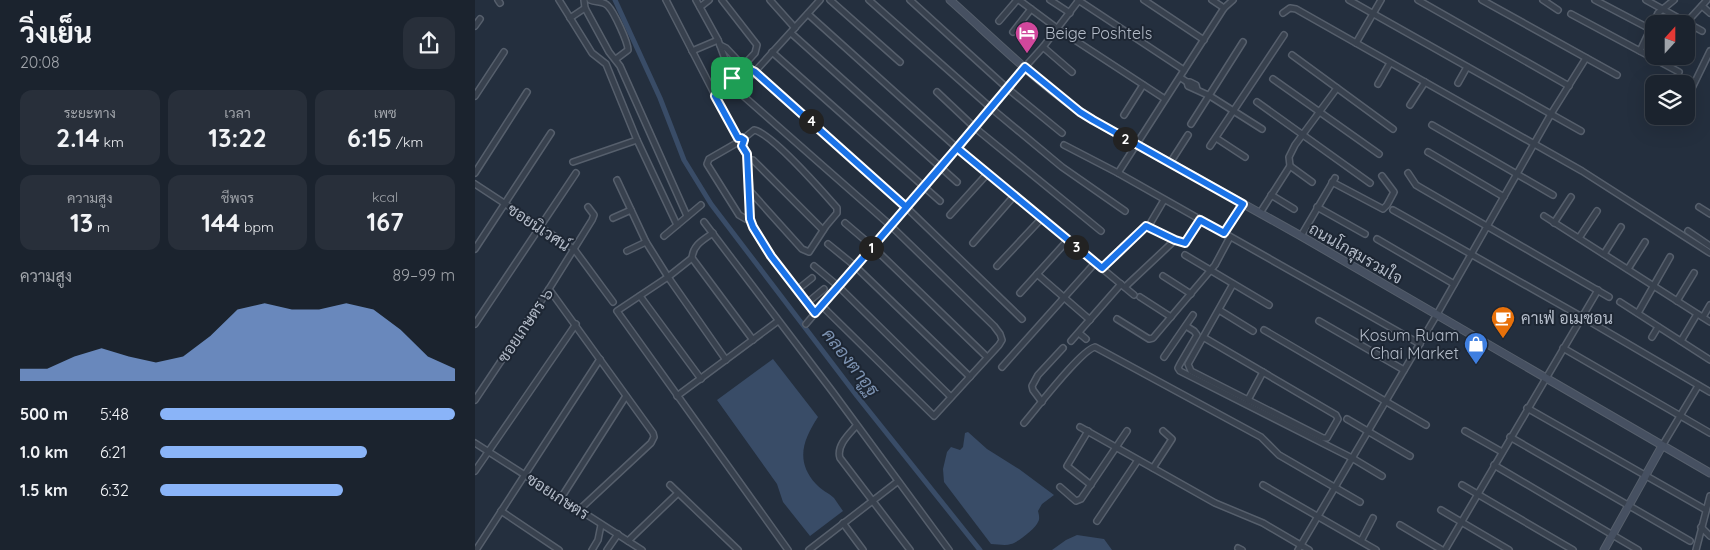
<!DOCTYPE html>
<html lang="th">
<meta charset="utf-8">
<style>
body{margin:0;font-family:Quicksand,Sarabun,sans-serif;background:#282f3a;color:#f1f3f6;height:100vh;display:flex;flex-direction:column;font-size:19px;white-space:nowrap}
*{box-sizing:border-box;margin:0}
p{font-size:16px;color:#a0a4aa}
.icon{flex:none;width:28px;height:28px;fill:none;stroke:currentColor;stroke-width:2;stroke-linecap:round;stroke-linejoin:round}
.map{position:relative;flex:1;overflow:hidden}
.drawer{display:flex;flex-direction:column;background:#1b232e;width:475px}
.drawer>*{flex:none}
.needle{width:32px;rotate:21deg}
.controls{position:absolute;left:1170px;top:15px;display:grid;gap:10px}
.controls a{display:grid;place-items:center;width:50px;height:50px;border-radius:10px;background:#1b232e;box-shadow:0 5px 20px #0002,0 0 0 1px #39404a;font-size:25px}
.pin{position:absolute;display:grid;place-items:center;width:42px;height:42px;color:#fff;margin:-21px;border-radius:10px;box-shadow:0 2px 8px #0006}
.km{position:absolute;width:25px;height:25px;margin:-12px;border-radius:50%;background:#222;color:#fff;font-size:14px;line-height:25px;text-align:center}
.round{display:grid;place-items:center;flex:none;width:52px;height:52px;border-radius:15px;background:#282f3a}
.head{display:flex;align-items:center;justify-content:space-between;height:85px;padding:0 20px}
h1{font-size:28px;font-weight:700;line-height:38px}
.stats{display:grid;grid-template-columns:repeat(3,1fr);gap:8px;height:85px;padding:5px 20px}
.stats div{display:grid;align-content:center;border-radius:12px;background:#282f3a;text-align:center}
.stats b{font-size:25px;font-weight:700}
.stats small{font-size:14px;font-weight:400}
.stats p{font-size:14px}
.chart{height:140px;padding:10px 20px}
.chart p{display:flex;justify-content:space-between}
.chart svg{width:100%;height:90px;margin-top:5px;fill:#8ab4f8;opacity:.7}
ul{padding:0 20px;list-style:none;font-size:16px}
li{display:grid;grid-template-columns:80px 60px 1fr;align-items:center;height:38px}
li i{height:12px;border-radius:6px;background:#8ab4f8}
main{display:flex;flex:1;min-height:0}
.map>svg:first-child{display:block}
.water{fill:#394c67}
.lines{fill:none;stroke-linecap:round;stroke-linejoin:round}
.canal{stroke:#394c67;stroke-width:5}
.street-casing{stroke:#565f6c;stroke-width:8}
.secondary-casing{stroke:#565f6c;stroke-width:9}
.street{stroke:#38414e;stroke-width:5}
.secondary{stroke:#465061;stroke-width:7}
.route-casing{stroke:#fff;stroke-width:10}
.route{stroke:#1a73e8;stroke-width:6}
.labels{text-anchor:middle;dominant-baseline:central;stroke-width:4;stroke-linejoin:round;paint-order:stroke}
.poi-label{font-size:16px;fill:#b4bcc9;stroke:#1d2633;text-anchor:start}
.street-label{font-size:16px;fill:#b4bcc9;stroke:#1d2633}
.water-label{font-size:18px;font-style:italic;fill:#7c92b1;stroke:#1d2633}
</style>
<main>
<section class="drawer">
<div class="head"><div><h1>วิ่งเย็น</h1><p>20:08</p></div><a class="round"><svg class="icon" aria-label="share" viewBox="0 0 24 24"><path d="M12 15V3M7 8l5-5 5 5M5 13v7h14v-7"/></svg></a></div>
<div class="stats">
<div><p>ระยะทาง</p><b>2.14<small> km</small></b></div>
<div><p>เวลา</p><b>13:22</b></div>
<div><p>เพซ</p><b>6:15<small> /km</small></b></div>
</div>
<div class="stats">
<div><p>ความสูง</p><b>13<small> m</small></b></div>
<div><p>ชีพจร</p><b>144<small> bpm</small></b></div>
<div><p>kcal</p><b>167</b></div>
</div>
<div class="chart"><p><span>ความสูง</span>89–99 m</p>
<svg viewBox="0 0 160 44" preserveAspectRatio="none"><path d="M0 44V38L10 38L20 32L30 28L40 32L50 35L60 32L70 22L80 9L90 6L100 9L110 9L120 6L130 9L140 19L150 32L160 38V44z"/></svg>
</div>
<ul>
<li><b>500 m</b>5:48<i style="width:100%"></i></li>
<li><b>1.0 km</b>6:21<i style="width:70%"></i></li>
<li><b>1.5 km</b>6:32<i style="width:62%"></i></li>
</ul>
</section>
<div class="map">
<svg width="1235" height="550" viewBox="0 0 1235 550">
<rect width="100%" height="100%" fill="#242f3e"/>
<g class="water">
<path d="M298,359L343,417C328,440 320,461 341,484C346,490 354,493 359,498C362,502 365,507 368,511L335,536L308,502L302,484L242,400Z"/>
<path d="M493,432L512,449L544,469L579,495L567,504L563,511C564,515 565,519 563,522C561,528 542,543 536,544C530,546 523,544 516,544L469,482L468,469L472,452L476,447L485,450L488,447L490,433Z"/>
<polygon points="602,535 629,539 637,550 577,550 591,540"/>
</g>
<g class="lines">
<polyline class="canal" points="140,0 185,98 209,160 236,204 382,396 505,550"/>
<g class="street-casing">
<g id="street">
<polyline points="23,0 25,3"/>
<polyline points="84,0 117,53 131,64 162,140 202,225"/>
<polyline points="109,0 110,8 134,52 145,66 212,216"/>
<path d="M115,0C121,3 128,0 133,6C139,12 153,42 153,50L141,59"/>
<polyline points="191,0 240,95 257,78 243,40 221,0"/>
<polyline points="247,0 282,45 280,53 257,78"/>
<polyline points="295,0 320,28"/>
<polyline points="345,0 265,88 265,93 415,225 519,326 525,334 527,340 524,345 459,416 347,306"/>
<polyline points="355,0 425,62"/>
<polyline points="394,0 516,108 587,167 650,211"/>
<polyline points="435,0 532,88 587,133"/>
<polyline points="544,0 583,29 690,99"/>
<polyline points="575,0 595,13"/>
<polyline points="603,0 709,70"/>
<polyline points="669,0 729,40"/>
<polyline points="737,0 749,8"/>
<polyline points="874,0 1106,131"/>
<polyline points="943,0 1094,86"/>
<polyline points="1007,0 1142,75"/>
<polyline points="1068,0 1083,10"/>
<polyline points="1120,0 1179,31"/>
<polyline points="1171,0 1227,31"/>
<polyline points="1227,6 1235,13"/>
<polyline points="225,7 234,0"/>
<polyline points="808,13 815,8 821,9 1107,171 1235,253"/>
<polyline points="333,14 482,148 659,295"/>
<polyline points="1096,14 1204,72"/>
<polyline points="95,18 110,8"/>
<polyline points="524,21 542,0"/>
<polyline points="1211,23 1232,0"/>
<polyline points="0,26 5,19"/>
<polyline points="538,32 556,9"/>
<polyline points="316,33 482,182"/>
<polyline points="881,43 906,0"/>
<polyline points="245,45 251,48 268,66 280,72 431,207 547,319"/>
<polyline points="568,47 597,72"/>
<polyline points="1211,50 1215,52"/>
<polyline points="217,51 243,40"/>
<polyline points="1165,51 1183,13 1199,0"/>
<polyline points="297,52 465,201"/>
<polyline points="817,55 918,129"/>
<polyline points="706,78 712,82 713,86 735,96 787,129"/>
<polyline points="798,79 904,154"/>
<polyline points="712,82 715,82 721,85 722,89"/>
<polyline points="983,83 992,67"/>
<polyline points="903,84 915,63"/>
<polyline points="1217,88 1235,51"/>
<polyline points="462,92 499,127 626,231"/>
<polyline points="240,95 263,138"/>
<polyline points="0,96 29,52"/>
<polyline points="782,102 895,183"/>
<polyline points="935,105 950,82"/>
<polyline points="649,115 668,85"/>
<polyline points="716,124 768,42"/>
<polyline points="957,125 1078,195"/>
<polyline points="741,138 770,157"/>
<polyline points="260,144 234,159 232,164 264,215 271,219 275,219"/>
<path d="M267,145L272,154L275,191L327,249L334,252L351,226L362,213V208C348,192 296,133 279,130L268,139"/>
<polyline points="589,145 643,173 945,344"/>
<polyline points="735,146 809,35"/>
<polyline points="953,152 1029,197"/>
<polyline points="273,160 278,160 348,230"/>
<polyline points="98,162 162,140"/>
<polyline points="695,163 713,135"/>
<polyline points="815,166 837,182"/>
<polyline points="0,173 52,92"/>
<polyline points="643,173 749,8 758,0"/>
<polyline points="933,173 941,185 946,188 1134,297"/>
<polyline points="142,180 171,242 193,277 251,360"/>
<polyline points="857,182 908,209 912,205 919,192 907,176"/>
<polyline points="0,184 99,249 138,302"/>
<path d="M275,192C275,201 273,211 275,219C280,241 325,294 340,313"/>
<polyline points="796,195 819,209"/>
<polyline points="842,207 890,234"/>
<polyline points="1224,207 1235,214"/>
<polyline points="918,210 1107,317 1235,392"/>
<polyline points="785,213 815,166 814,157 820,145 862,88"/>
<polyline points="475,215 513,173"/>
<polyline points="1069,216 1235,322"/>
<polyline points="138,218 156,210"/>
<polyline points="229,222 357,391 474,550"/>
<polyline points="676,222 689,200"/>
<polyline points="370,223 397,246 512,357"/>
<polyline points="1079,223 1096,197"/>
<polyline points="1213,231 1235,246"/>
<path d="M238,233C228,240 218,245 217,258L278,340"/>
<polyline points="749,233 768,204"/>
<polyline points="189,236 226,205"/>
<polyline points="826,236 860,178"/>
<polyline points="1104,238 1122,211"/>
<polyline points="902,239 979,284"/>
<polyline points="498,243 539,196"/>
<polyline points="353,244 380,266 495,377"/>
<polyline points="0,249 76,133"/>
<polyline points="152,251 171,242"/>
<polyline points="1129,254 1146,227"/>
<polyline points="710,255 794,305"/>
<polyline points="217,258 193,277 142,311 313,550"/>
<polyline points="339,266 363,286 476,397"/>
<polyline points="522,266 566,219"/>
<polyline points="627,268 671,226 700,240 710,243 725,219"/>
<polyline points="1153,269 1170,242"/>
<polyline points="562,274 615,320"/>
<polyline points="688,276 716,294"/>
<polyline points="650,287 700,240"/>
<polyline points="74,289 178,433 179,437 176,443 104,510"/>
<polyline points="322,290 337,278"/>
<polyline points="545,293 592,241"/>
<polyline points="165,296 226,379"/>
<polyline points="665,297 696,317"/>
<polyline points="1202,301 1219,273"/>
<polyline points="1145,302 1235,360"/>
<polyline points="332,303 349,289"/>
<polyline points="744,310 778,331"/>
<polyline points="1163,313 1195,257"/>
<polyline points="1228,317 1235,305"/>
<polyline points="642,319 674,339 678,338 740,265 755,237"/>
<polyline points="844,321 929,370"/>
<polyline points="0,324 101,173"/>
<polyline points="331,324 550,67 568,47 604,0"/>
<polyline points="711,326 719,331 722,335 705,364 703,368 705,371 877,458 907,476"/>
<polyline points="789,330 951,425"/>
<polyline points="604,333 611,339"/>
<polyline points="728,337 861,415 863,419 852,438 848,438 716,371 713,364 758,284"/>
<polyline points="1177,337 1183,327"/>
<polyline points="596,341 646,284"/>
<polyline points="1206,341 1222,314"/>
<polyline points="1088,348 1235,433"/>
<polyline points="689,357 718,315"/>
<polyline points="527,367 620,263"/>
<polyline points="202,396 303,321"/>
<polyline points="0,400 74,289 117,220 119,215 113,207"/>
<polyline points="773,400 788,372"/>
<polyline points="567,402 558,390 557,386 563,375 588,348"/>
<polyline points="1052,408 1231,510"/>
<polyline points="872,419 935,456"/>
<path d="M549,423C562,408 605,351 620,347L786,437L804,455L885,502"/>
<path d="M381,426C374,434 361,446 365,458L435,550"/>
<polyline points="605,427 740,503 788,523 834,550"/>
<polyline points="613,431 592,466 616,485"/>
<polyline points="990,431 1027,452"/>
<polyline points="1035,437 1215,541"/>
<polyline points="0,443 167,550"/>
<polyline points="1187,446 1223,386"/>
<polyline points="1019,465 1163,550"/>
<polyline points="678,468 697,439 688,431"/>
<polyline points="0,471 101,324"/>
<polyline points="195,485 263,550"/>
<polyline points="788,485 901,550"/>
<polyline points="987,485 1098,550"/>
<polyline points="585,487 601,501 606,499 652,431"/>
<polyline points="86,498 151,396"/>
<polyline points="966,510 1034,550"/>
<polyline points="26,511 84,550"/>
<polyline points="622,521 663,460"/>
<polyline points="368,523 388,550"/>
<polyline points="925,525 967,550"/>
<polyline points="1226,527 1235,536"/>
<polyline points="153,541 203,493"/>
<polyline points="886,541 898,518"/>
<polyline points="763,548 767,550"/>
<polyline points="1,550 125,359"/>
<polyline points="117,550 123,540 126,525"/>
<polyline points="132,550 143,534"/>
<polyline points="334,550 422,482"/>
<polyline points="823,550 961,316 1076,114 1111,58"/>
<polyline points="970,550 1123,290"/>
<polyline points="1221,550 1235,496"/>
</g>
</g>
<g class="secondary-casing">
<g id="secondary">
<path d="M475,0C520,40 567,88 618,120L826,236L1235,473"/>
<polyline points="1129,550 1187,446"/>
</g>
</g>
<use href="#street" class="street"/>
<use href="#secondary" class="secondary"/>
</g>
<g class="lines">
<g class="route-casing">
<path id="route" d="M257,78L240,96L263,138H266L269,140L267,146L272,154L275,219L278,227L296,256L340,313C411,232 481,150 550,67L605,112L618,120L768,204L749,233L725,220L710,243L700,240L671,226L627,268L482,148L431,207L280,72L268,66L257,78"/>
</g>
<use href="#route" class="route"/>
</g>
<defs>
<g id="hotel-pin" transform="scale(1.25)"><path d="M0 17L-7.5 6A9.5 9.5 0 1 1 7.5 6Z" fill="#d1479c" stroke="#1d2633"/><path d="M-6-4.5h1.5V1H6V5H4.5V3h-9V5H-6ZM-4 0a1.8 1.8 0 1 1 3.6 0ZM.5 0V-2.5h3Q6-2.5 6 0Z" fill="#fff"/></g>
<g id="cafe-pin" transform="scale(1.25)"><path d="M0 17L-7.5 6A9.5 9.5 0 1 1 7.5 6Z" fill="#e8710a" stroke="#1d2633"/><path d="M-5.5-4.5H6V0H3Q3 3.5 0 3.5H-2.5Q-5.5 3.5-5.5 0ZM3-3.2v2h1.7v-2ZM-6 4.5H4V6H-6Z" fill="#fff"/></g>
<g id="shop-pin" transform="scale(1.25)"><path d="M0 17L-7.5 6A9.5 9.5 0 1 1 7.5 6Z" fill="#3f7fe0" stroke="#1d2633"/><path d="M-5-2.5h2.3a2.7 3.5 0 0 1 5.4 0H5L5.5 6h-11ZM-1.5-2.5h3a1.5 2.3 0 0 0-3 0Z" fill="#fff"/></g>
</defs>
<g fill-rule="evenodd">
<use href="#hotel-pin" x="552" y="33"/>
<use href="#cafe-pin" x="1028" y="318"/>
<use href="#shop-pin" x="1001" y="344"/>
</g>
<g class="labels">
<g class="poi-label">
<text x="570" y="33">Beige Poshtels</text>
<text x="1046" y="318">คาเฟ่ อเมซอน</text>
<text x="984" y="335" text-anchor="end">Kosum Ruam<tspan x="984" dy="18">Chai Market</tspan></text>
</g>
<g class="street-label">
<text transform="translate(64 227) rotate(34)">ซอยนิเวศน์</text>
<text transform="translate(881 253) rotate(30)">ถนนโกสุมรวมใจ</text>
<text transform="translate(50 325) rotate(-56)">ซอยเกษตร ๖</text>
<text transform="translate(83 496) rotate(33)">ซอยเกษตร</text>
</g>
<g class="water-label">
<text transform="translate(376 362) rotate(52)">คลองตาอูฐ</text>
</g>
</g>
</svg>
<div class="controls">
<a><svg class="needle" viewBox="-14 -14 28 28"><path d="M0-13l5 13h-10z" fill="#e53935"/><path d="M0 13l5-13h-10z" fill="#a0a4aa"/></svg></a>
<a><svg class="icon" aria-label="layers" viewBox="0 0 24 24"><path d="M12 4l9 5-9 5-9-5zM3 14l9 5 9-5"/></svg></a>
</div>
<div class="pin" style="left:257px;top:78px;background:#1e9e55"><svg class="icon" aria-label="arrive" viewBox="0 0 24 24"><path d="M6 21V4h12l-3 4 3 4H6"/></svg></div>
<b class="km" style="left:396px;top:248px">1</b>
<b class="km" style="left:650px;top:139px">2</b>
<b class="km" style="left:601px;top:247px">3</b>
<b class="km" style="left:336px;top:121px">4</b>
</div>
</main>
